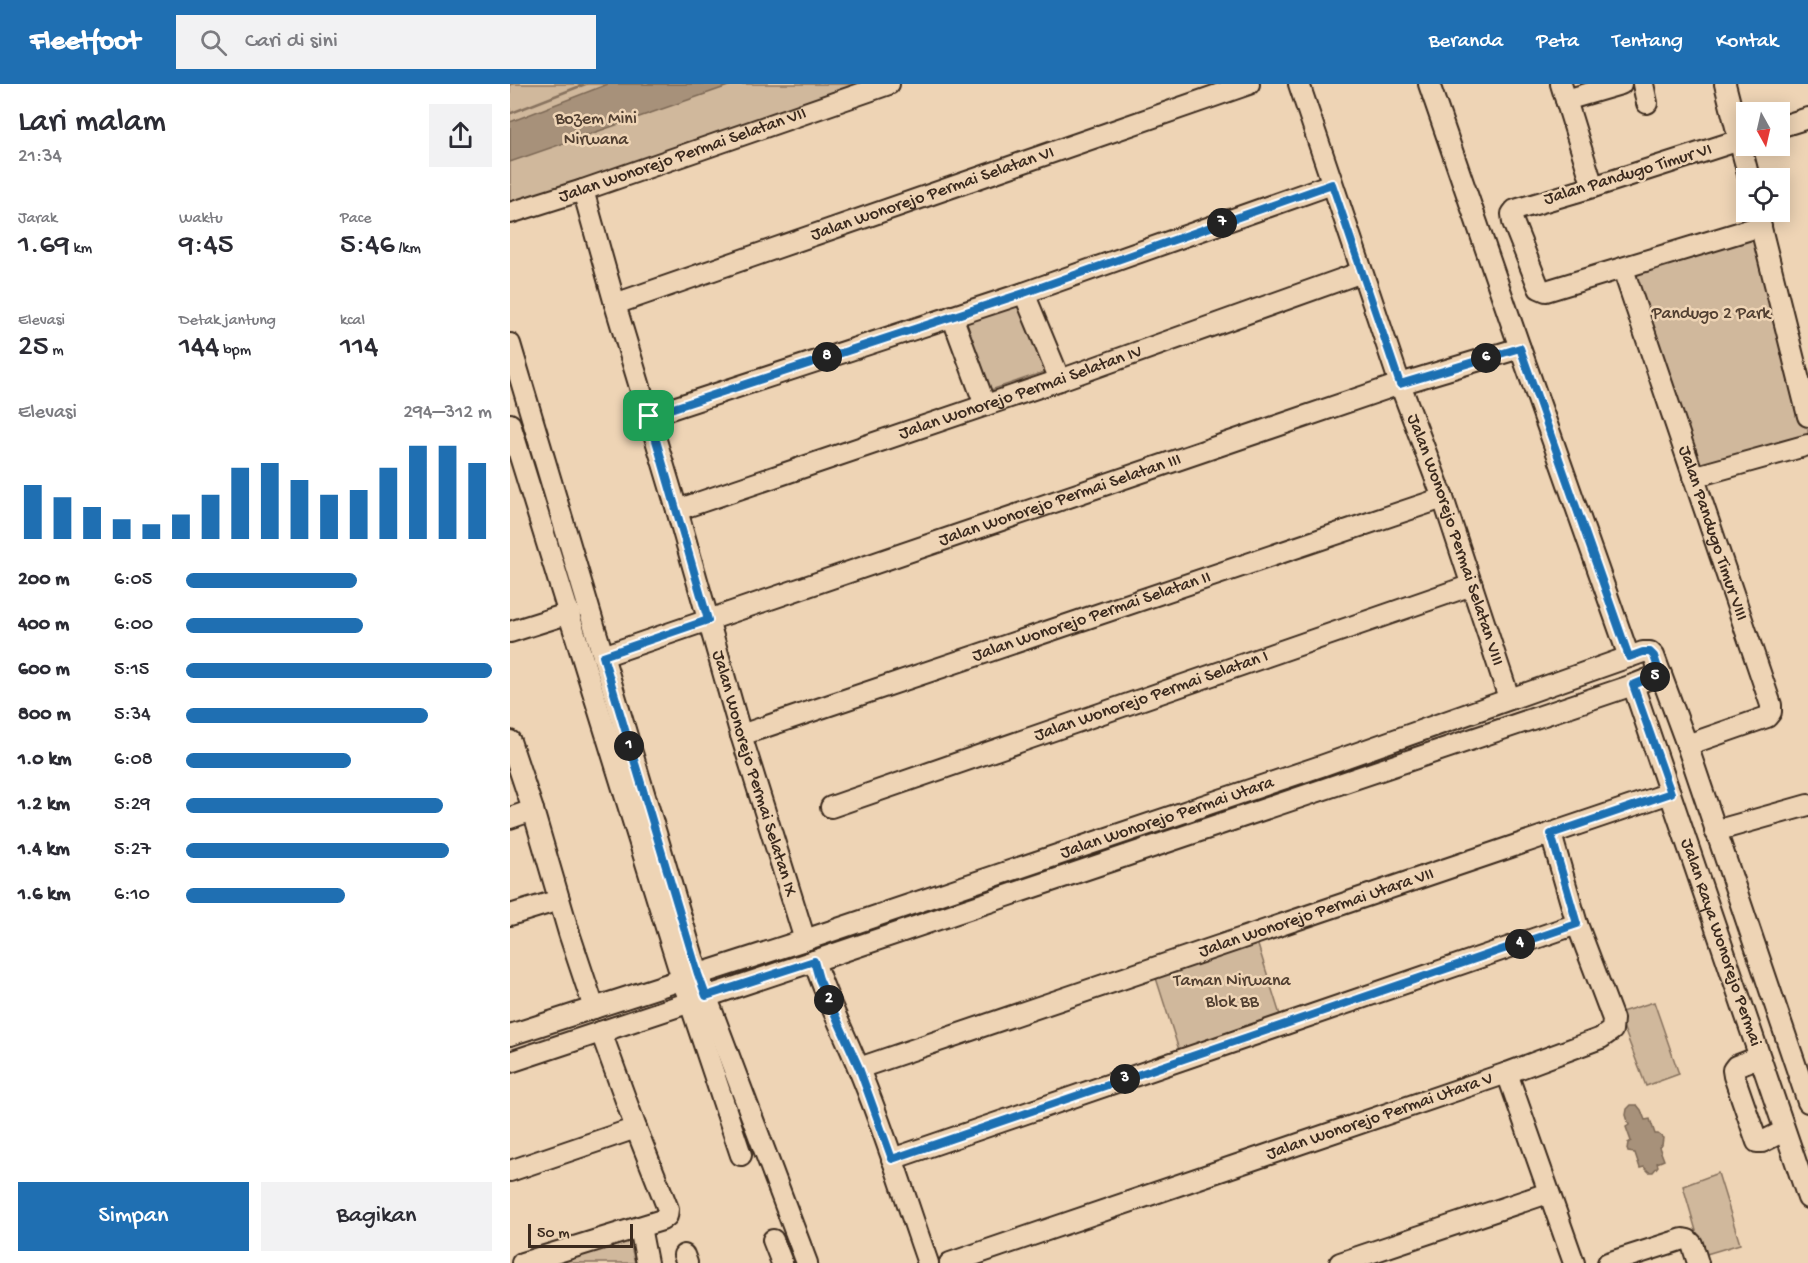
<!DOCTYPE html>
<html lang="id">
<meta charset="utf-8">
<style>
body{margin:0;font-family:"Gochi Hand",sans-serif;background:#f2f2f3;color:#2b2b33;height:100vh;display:flex;flex-direction:column;font-size:22px;white-space:nowrap}
*{box-sizing:border-box;margin:0}
p{font-size:20px;color:#7c7c81}
.icon{flex:none;width:33px;height:33px;fill:none;stroke:currentColor;stroke-width:2;stroke-linecap:round;stroke-linejoin:round}
.map{position:relative;flex:1;overflow:hidden}
.panel{display:flex;flex-direction:column;background:#fff;width:510px}
.panel>*{flex:none}
.needle{width:39px;rotate:172deg}
.fabs{position:absolute;left:1226px;top:18px;display:grid;gap:12px}
.fabs a{display:grid;place-items:center;width:54px;height:54px;border-radius:0px;background:#fff;box-shadow:0 3px 15px #0003;font-size:30px}
.scale{position:absolute;left:18px;bottom:15px;width:105px;box-sizing:border-box;padding-left:6px;border:3px solid #3b2a1e;border-top:0;font-size:16px;line-height:21px;white-space:nowrap;color:#3b2a1e;-webkit-text-stroke:4px #eed4b5;paint-order:stroke}
.pin{position:absolute;display:grid;place-items:center;width:51px;height:51px;color:#fff;margin:-26px;border-radius:12px;box-shadow:0 3px 9px #0006}
.km{position:absolute;width:30px;height:30px;margin:-15px;border-radius:50%;background:#222;color:#fff;font-size:16px;line-height:30px;text-align:center}
.round{display:grid;place-items:center;flex:none;width:63px;height:63px;border-radius:0px;background:#f2f2f3}
.overview{display:flex;align-items:center;justify-content:space-between;height:102px;padding:0 18px}
h1{font-size:33px;font-weight:600;line-height:45px}
.metrics{display:grid;grid-template-columns:repeat(3,1fr);gap:9px;height:102px;padding:6px 18px}
.metrics div{display:grid;align-content:center}
.metrics b{font-size:30px;font-weight:600}
.metrics small{font-size:16px;font-weight:400}
.metrics p{font-size:16px}
.chart{height:168px;padding:12px 18px}
.chart p{display:flex;justify-content:space-between}
.chart svg{width:100%;height:108px;margin-top:6px;stroke:#1f6fb2;stroke-width:6}
.cta{display:flex;gap:12px;margin-top:auto;padding:12px 18px}
.cta a{flex:1;height:69px;border-radius:0px;background:#1f6fb2;color:#fff;font-size:24px;font-weight:600;line-height:69px;text-align:center}
.cta a+a{background:#f2f2f3;color:#2b2b33}
ul{padding:0 18px;list-style:none;font-size:20px}
li{display:grid;grid-template-columns:96px 72px 1fr;align-items:center;height:45px}
li i{height:15px;border-radius:8px;background:#1f6fb2}
header{display:flex;align-items:center;gap:36px;box-sizing:border-box;height:84px;padding:0 30px;background:#1f6fb2;color:#fff}
header strong{font-size:28px}
nav{display:flex;gap:33px;margin-inline-start:auto;font-size:21px}
.search{width:420px;height:54px;background:#f2f2f3;display:flex;align-items:center;gap:15px;box-sizing:border-box;padding:0 21px;border-radius:0px;color:#7c7c81;font-size:22px}
main{display:flex;flex:1;min-height:0}
.map>svg:first-child{display:block}
.green{fill:#d0b89c;stroke:#86715d;stroke-width:1.5}
.water{fill:#a7917a;stroke:#7c6855;stroke-width:1.5}
.lines{fill:none;stroke-linecap:round;stroke-linejoin:round}
.minor-casing{stroke:#3b2a1e;stroke-width:24}
.minor{stroke:#eed4b5;stroke-width:20}
.route-casing{stroke:#fff;stroke-width:12}
.route{stroke:#1f6fb2;stroke-width:8}
.labels{text-anchor:middle;dominant-baseline:central;stroke-width:5;stroke-linejoin:round;paint-order:stroke}
.park-label{font-size:18px;fill:#513f31;stroke:#eed4b5}
.street-label{font-size:18px;fill:#3b2a1e;stroke:#eed4b5}
</style>
<header>
<strong>Fleetfoot</strong>
<div class="search"><svg class="icon" aria-label="search" viewBox="0 0 24 24"><circle cx="10" cy="10" r="6"/><path d="M15 15l6 6"/></svg>Cari di sini</div>
<nav><a>Beranda</a><a>Peta</a><a>Tentang</a><a>Kontak</a></nav>
</header>
<main>
<section class="panel">
<div class="overview"><div><h1>Lari malam</h1><p>21:34</p></div><a class="round"><svg class="icon" aria-label="share" viewBox="0 0 24 24"><path d="M12 15V3M7 8l5-5 5 5M5 13v7h14v-7"/></svg></a></div>
<div class="metrics">
<div><p>Jarak</p><b>1.69<small> km</small></b></div>
<div><p>Waktu</p><b>9:45</b></div>
<div><p>Pace</p><b>5:46<small> /km</small></b></div>
</div>
<div class="metrics">
<div><p>Elevasi</p><b>25<small> m</small></b></div>
<div><p>Detak jantung</p><b>144<small> bpm</small></b></div>
<div><p>kcal</p><b>114</b></div>
</div>
<div class="chart"><p><span>Elevasi</span>294–312 m</p>
<svg viewBox="0 0 160 44" preserveAspectRatio="none"><path d="M5 44V22M15 44V27M25 44V31M35 44V36M45 44V38M55 44V34M65 44V26M75 44V15M85 44V13M95 44V20M105 44V26M115 44V24M125 44V15M135 44V6M145 44V6M155 44V13"/></svg>
</div>
<ul>
<li><b>200 m</b>6:05<i style="width:56%"></i></li>
<li><b>400 m</b>6:00<i style="width:58%"></i></li>
<li><b>600 m</b>5:15<i style="width:100%"></i></li>
<li><b>800 m</b>5:34<i style="width:79%"></i></li>
<li><b>1.0 km</b>6:08<i style="width:54%"></i></li>
<li><b>1.2 km</b>5:29<i style="width:84%"></i></li>
<li><b>1.4 km</b>5:27<i style="width:86%"></i></li>
<li><b>1.6 km</b>6:10<i style="width:52%"></i></li>
</ul>
<div class="cta"><a>Simpan</a><a>Bagikan</a></div>
</section>
<div class="map">
<svg width="1298" height="1179" viewBox="0 0 1298 1179">
<rect width="100%" height="100%" fill="#eed4b5"/>
<filter id="ink" filterUnits="userSpaceOnUse"><feTurbulence type="fractalNoise" baseFrequency=".0167" numOctaves="2"/><feDisplacementMap in="SourceGraphic" scale="12" xChannelSelector="R" yChannelSelector="G"/><feConvolveMatrix kernelMatrix="1 2 1 2 8 2 1 2 1" color-interpolation-filters="sRGB"/></filter>
<g filter="url(#ink)">
<g class="green">
<polygon points="0,0 74,0 0,29"/>
<polygon points="77,0 357,0 0,122 0,30"/>
<polygon points="1251,142 1298,334 1298,361 1183,393 1113,185"/>
<polygon points="523,211 549,283 463,312 440,238"/>
<polygon points="747,858 770,931 669,966 646,894"/>
<polygon points="1144,918 1169,990 1136,1002 1108,929"/>
<polygon points="1208,1089 1230,1160 1193,1171 1173,1102"/>
<polygon points="118,1149 125,1179 40,1179"/>
</g>
<g class="water">
<polygon points="98,0 224,0 0,78 0,38"/>
<polygon points="1121,1021 1127,1021 1131,1026 1135,1036 1140,1035 1145,1050 1148,1050 1153,1054 1152,1061 1149,1063 1154,1076 1147,1079 1148,1082 1143,1088 1139,1088 1134,1083 1130,1084 1125,1069 1118,1068 1117,1065 1118,1059 1121,1057 1116,1043 1119,1041 1116,1031 1117,1025"/>
</g>
<g class="lines">
<g class="minor-casing">
<g id="minor">
<path id="s1" d="M789,0L890,300L933,414L999,614"/>
<polyline points="919,0 1010,264 1119,573"/>
<polyline points="1051,0 1083,103"/>
<polyline points="1133,0 1137,19"/>
<polyline points="1215,0 1239,94"/>
<polyline points="1056,16 1111,0"/>
<polyline points="1269,43 1298,34"/>
<polyline points="1236,54 1083,103 1005,126 1002,130 1003,138 1029,204 1036,207 1251,142"/>
<path id="s2" d="M73,106L105,220L167,426L231,651L295,856"/>
<polyline points="1247,128 1298,332"/>
<path id="s3" d="M0,129L73,106L379,0"/>
<path id="s4" d="M1113,185L1261,621V628L1257,633L1177,661"/>
<polyline points="514,209 550,296"/>
<path id="s5" d="M105,220L739,0"/>
<polyline points="442,232 475,321"/>
<polyline points="0,260 188,890 297,1179"/>
<polyline points="139,332 514,209 822,100"/>
<polyline points="0,340 172,895 231,1071"/>
<polyline points="1183,393 1298,361"/>
<path id="s6" d="M167,426L550,296L852,188"/>
<polyline points="0,548 60,529"/>
<path id="s7" d="M93,572L890,300L1010,264"/>
<path id="s8" d="M1123,601L1298,1114"/>
<path id="s9" d="M231,651L933,414"/>
<polyline points="0,657 23,726 59,849 84,924"/>
<path id="s10" d="M321,723L962,501"/>
<polyline points="0,734 23,726"/>
<polyline points="1205,747 1298,721"/>
<polyline points="0,831 49,816"/>
<path d="M304,877C316,914 334,948 348,983C375,1047 395,1114 418,1179"/>
<path id="s11" d="M0,951L295,856L811,682L1133,568H1140L1144,572L1177,661L1298,1018"/>
<polyline points="1249,973 1226,982 1223,986 1224,992 1247,1058 1252,1058 1274,1047"/>
<polyline points="0,978 304,877 1123,601 1151,590"/>
<path id="s12" d="M349,984L1160,709"/>
<polyline points="997,989 1064,1179"/>
<polyline points="382,1075 1067,840"/>
<polyline points="0,1087 126,1044"/>
<polyline points="130,1143 137,1179"/>
<polyline points="263,1156 272,1179"/>
<polyline points="174,1171 177,1179"/>
<polyline points="12,1179 152,1136 157,1132 158,1125 126,1044 91,948"/>
<path id="s13" d="M440,1179L997,989L1091,954L1102,946L1103,935L1067,840L1041,750"/>
<polyline points="830,1179 1038,1109"/>
<polyline points="1098,1179 1173,1155 1178,1156 1182,1160 1188,1179"/>
</g>
</g>
<use href="#minor" class="minor"/>
</g>
</g>
<g class="lines" filter="url(#ink)">
<g class="route-casing">
<polygon id="route" points="822,100 890,300 1010,264 1119,573 1133,568 1140,568 1144,572 1150,590 1123,601 1161,709 1041,750 1067,840 382,1075 349,984 309,895 304,877 196,912 188,890 93,572 198,536 139,332 514,209"/>
</g>
<use href="#route" class="route"/>
</g>
<g class="labels">
<g class="park-label">
<text x="86" y="35">Bozem Mini<tspan x="86" dy="21">Nirwana</tspan></text>
<text x="1201" y="230">Pandugo 2 Park</text>
<text x="722" y="897">Taman Nirwana<tspan x="722" dy="21">Blok BB</tspan></text>
</g>
<g class="street-label">
<text stroke="none"><textPath href="#s3" startOffset="182">Jalan Wonorejo Permai Selatan VII</textPath></text>
<text transform="translate(1118 91) rotate(-17)">Jalan Pandugo Timur VI</text>
<text stroke="none"><textPath href="#s5" startOffset="336">Jalan Wonorejo Permai Selatan VI</textPath></text>
<text stroke="none"><textPath href="#s6" startOffset="363">Jalan Wonorejo Permai Selatan IV</textPath></text>
<text stroke="none"><textPath href="#s7" startOffset="483">Jalan Wonorejo Permai Selatan III</textPath></text>
<text stroke="none"><textPath href="#s4" startOffset="279">Jalan Pandugo Timur VIII</textPath></text>
<text stroke="none"><textPath href="#s1" startOffset="482">Jalan Wonorejo Permai Selatan VIII</textPath></text>
<text stroke="none"><textPath href="#s9" startOffset="370">Jalan Wonorejo Permai Selatan II</textPath></text>
<text stroke="none"><textPath href="#s10" startOffset="339">Jalan Wonorejo Permai Selatan I</textPath></text>
<text stroke="none"><textPath href="#s2" startOffset="608">Jalan Wonorejo Permai Selatan IX</textPath></text>
<text stroke="none"><textPath href="#s11" startOffset="692">Jalan Wonorejo Permai Utara</textPath></text>
<text stroke="none"><textPath href="#s12" startOffset="483">Jalan Wonorejo Permai Utara VII</textPath></text>
<text stroke="none"><textPath href="#s8" startOffset="272">Jalan Raya Wonorejo Permai</textPath></text>
<text stroke="none"><textPath href="#s13" startOffset="454">Jalan Wonorejo Permai Utara V</textPath></text>
</g>
</g>
</svg>
<div class="fabs">
<a><svg class="needle" viewBox="-14 -14 28 28"><path d="M0-13l5 13h-10z" fill="#e53935"/><path d="M0 13l5-13h-10z" fill="#7c7c81"/></svg></a>
<a><svg class="icon" aria-label="locate" viewBox="0 0 24 24"><circle cx="12" cy="12" r="6"/><path d="M12 2v4M12 18v4M2 12h4M18 12h4"/></svg></a>
</div>
<div class="scale">50 m</div>
<div class="pin" style="left:139px;top:332px;background:#1e9e55"><svg class="icon" aria-label="arrive" viewBox="0 0 24 24"><path d="M6 21V4h12l-3 4 3 4H6"/></svg></div>
<b class="km" style="left:119px;top:662px">1</b>
<b class="km" style="left:319px;top:916px">2</b>
<b class="km" style="left:615px;top:995px">3</b>
<b class="km" style="left:1010px;top:860px">4</b>
<b class="km" style="left:1145px;top:593px">5</b>
<b class="km" style="left:976px;top:274px">6</b>
<b class="km" style="left:712px;top:139px">7</b>
<b class="km" style="left:317px;top:273px">8</b>
</div>
</main>
